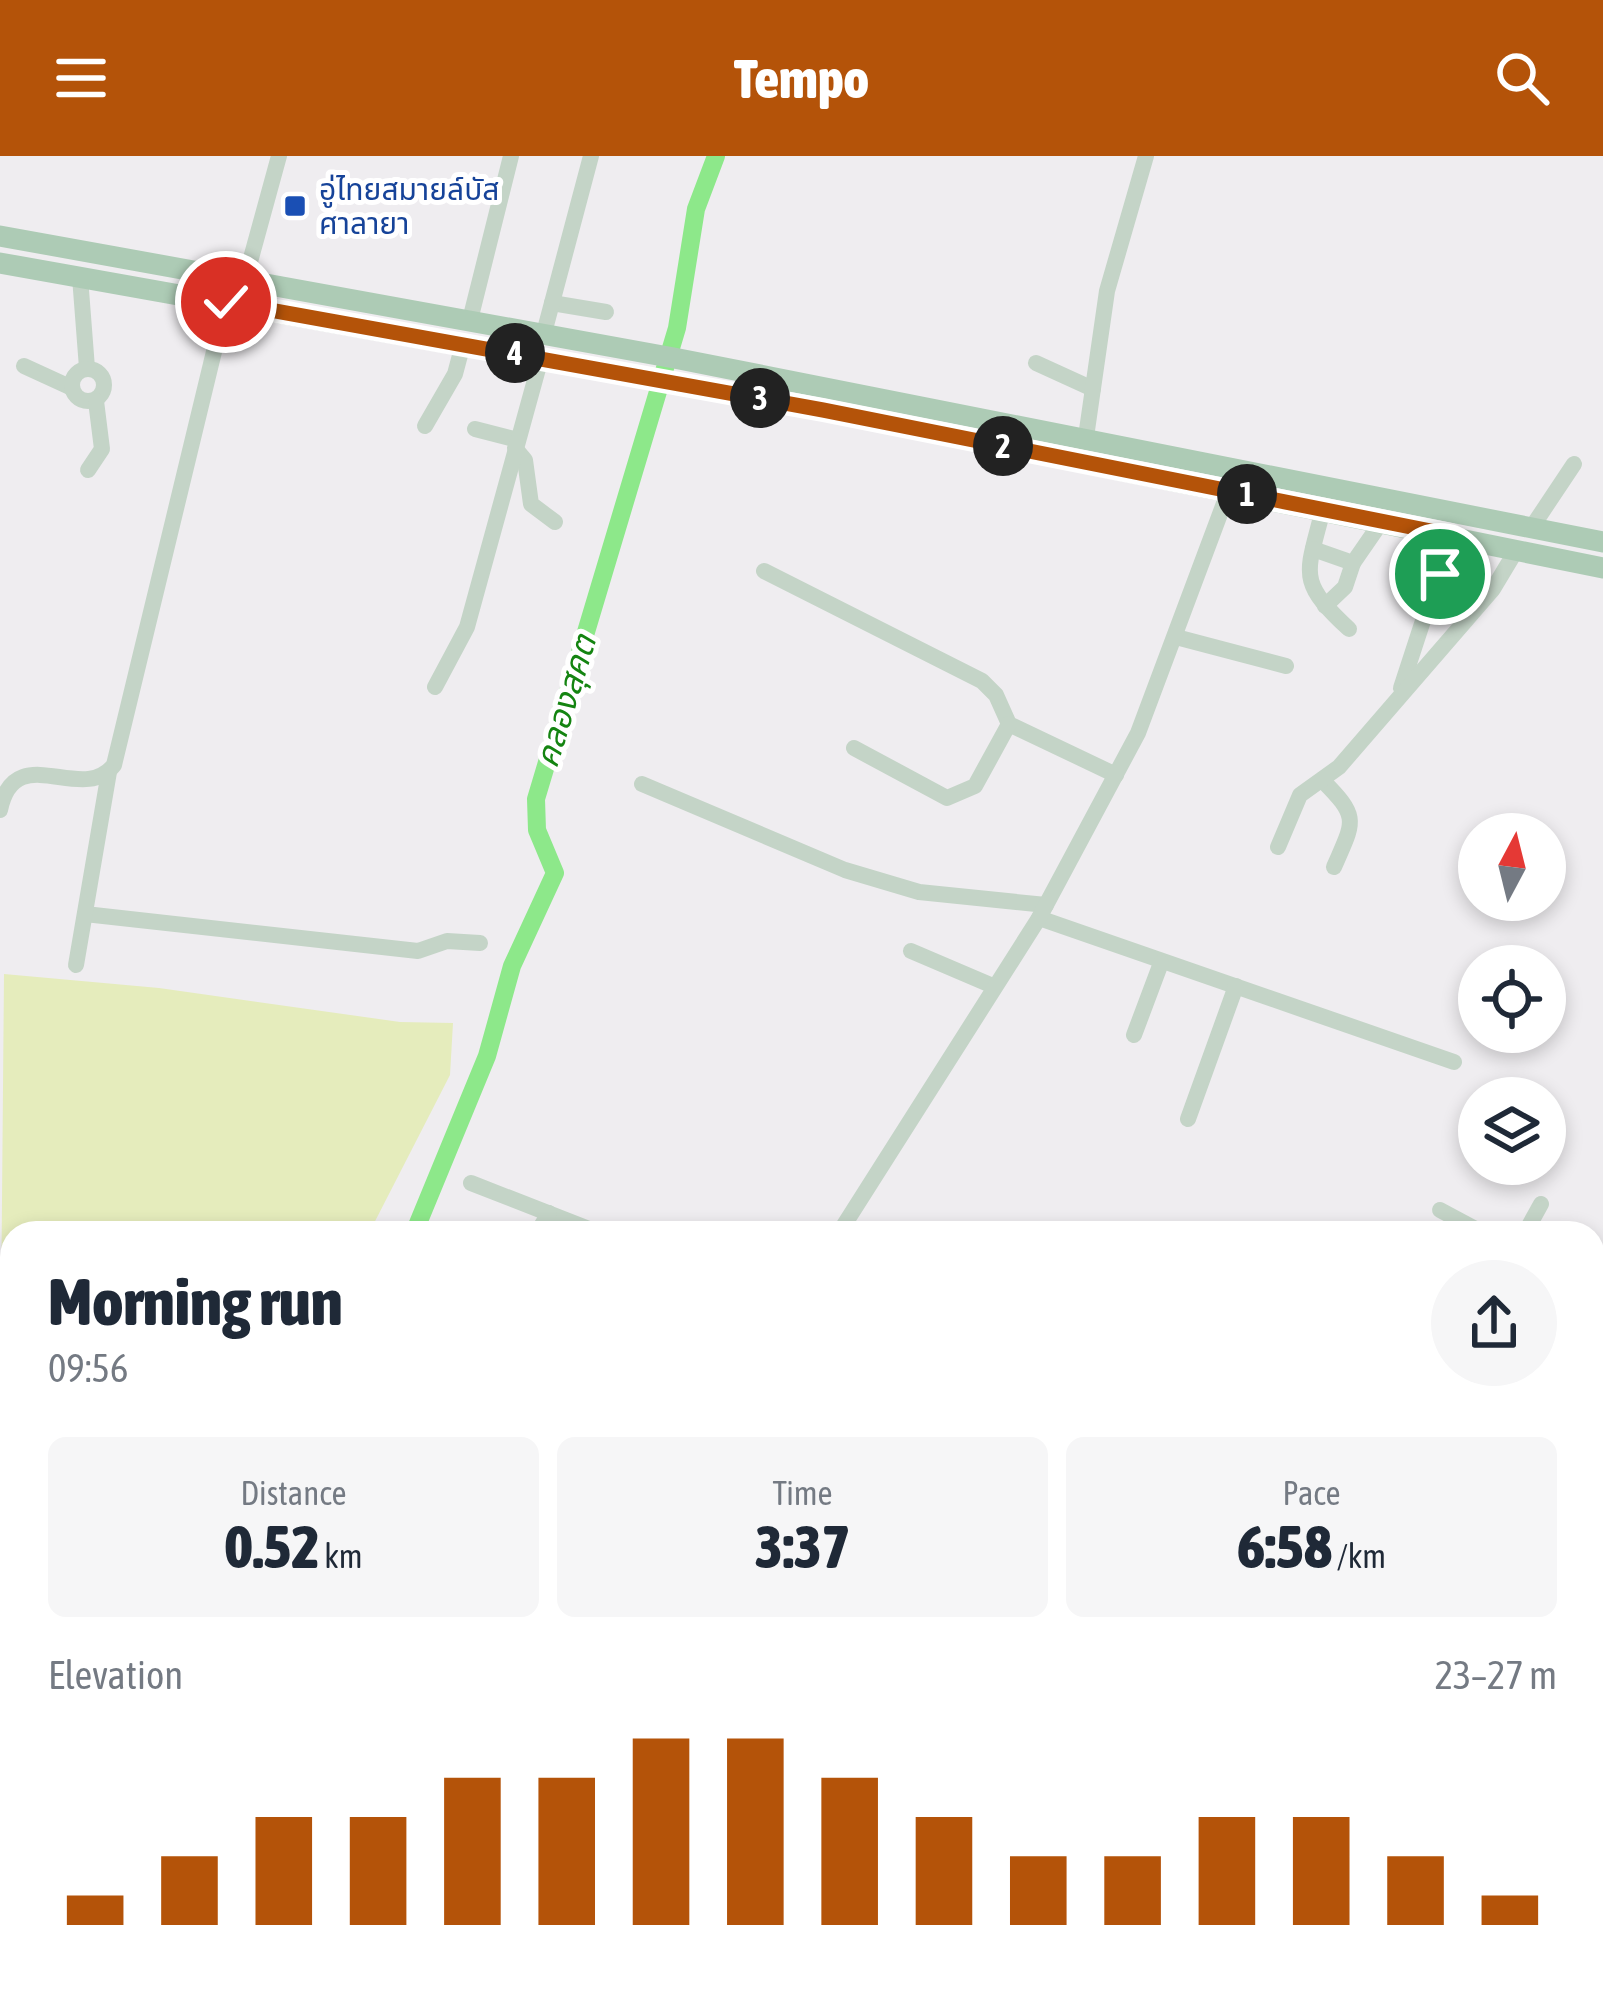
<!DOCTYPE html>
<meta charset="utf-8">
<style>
body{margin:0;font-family:"Asap Condensed","Noto Sans Thai",sans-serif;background:#f6f6f7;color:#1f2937;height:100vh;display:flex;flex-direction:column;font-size:45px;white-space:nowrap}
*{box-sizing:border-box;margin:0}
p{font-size:39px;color:#747a83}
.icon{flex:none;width:66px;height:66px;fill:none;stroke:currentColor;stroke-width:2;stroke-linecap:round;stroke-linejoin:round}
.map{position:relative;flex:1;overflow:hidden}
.panel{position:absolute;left:0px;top:1065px;width:1605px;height:771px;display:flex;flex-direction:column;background:#fff;border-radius:36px 36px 0 0;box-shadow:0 6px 18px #0003}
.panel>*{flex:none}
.needle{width:78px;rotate:7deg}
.buttons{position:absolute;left:1458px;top:657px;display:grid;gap:24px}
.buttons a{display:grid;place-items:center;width:108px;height:108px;border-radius:50%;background:#fff;box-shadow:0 6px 18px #0003;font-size:60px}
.pin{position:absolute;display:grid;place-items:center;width:102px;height:102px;color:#fff;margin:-51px;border:6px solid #fff;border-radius:50%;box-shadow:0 3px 12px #0007}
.km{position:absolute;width:60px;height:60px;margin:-30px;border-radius:50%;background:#222;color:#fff;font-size:33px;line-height:60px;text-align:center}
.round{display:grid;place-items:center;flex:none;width:126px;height:126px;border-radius:63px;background:#f6f6f7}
.overview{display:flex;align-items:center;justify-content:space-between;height:204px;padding:0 48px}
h1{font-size:66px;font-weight:800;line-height:90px}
.stats{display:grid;grid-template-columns:repeat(3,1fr);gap:18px;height:204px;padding:12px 48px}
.stats div{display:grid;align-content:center;border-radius:18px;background:#f6f6f7;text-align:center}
.stats b{font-size:60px;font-weight:800}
.stats small{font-size:33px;font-weight:400}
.stats p{font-size:33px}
.chart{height:336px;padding:24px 48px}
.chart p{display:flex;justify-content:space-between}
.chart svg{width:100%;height:216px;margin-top:12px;stroke:#b45309;stroke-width:6}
header{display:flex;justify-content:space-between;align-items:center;height:156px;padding:0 48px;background:#b45309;color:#fff;font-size:54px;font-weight:800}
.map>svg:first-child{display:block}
.green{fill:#e5ecbc}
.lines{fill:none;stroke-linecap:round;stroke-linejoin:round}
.canal{stroke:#8de88a;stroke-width:18}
.minor{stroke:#c4d4c7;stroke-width:16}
.major{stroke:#adcbb5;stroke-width:21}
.route-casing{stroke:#fff;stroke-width:24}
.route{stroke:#b45309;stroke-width:15}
.transit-dot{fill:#1a4fb4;stroke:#fff;stroke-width:4.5}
.labels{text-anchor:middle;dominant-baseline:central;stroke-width:10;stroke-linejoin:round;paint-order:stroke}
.transit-label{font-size:30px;fill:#164399;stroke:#fff;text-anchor:start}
.water-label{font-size:33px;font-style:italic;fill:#148411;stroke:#fff}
</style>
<header><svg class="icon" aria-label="menu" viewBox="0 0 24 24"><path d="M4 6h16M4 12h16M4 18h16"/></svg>Tempo<svg class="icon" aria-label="search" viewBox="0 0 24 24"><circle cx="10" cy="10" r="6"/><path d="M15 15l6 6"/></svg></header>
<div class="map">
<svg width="1603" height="1834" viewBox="0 0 1603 1834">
<rect width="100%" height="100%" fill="#efedf0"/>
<polygon class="green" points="4,818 159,832 400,866 453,867 450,919 369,1077 12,1077 12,1273 0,1272"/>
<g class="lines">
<g class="canal">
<polyline points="414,1077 487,900 512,810 555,717 537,674 536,643 677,172 696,53 716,0"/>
<polyline points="26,1834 32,1824"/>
</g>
<g class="minor">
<polyline points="80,121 87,212"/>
<polyline points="245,124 279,0"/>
<polyline points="552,147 606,156"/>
<polyline points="470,164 511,0"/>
<polyline points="544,177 591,0"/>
<polyline points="1036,207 1093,233"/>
<polyline points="24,210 72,232"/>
<circle cx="88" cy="229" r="16"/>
<polyline points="425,270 455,218 463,188"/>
<polyline points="475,273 518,284"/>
<polyline points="1086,281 1107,135 1146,0"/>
<polyline points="515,292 525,304 531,348 555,366"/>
<polyline points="88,314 102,293 96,245"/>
<path d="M1323,353C1307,418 1296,424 1349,473"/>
<polyline points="1532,371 1574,308"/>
<polyline points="1313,393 1353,407 1382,365"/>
<polyline points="764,415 982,525 996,539 1009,568 1116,619"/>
<polyline points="1325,450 1345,431 1353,407"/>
<polyline points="1176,481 1286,510"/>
<polyline points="435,531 467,471 541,202"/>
<polyline points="1401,532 1451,379"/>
<polyline points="854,592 947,642 975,630 1009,568"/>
<path d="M1323,625C1360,662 1354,665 1334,711"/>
<polyline points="642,628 845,714 919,736 1046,749"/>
<path d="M0,654C15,582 82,650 114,609L226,146"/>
<polyline points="1278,691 1300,639 1339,611 1493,433 1517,393"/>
<polyline points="85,758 418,795 447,785 480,787"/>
<polyline points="1039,762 1454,906"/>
<polyline points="911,795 993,830"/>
<polyline points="76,809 109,616"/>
<polyline points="1134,879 1161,807"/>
<polyline points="1188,963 1236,830"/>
<polyline points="471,1027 599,1077"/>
<polyline points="1440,1054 1483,1077"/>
<polyline points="537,1077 549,1057"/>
<polyline points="839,1077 1039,762 1138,577 1229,334"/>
<polyline points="1525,1077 1541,1048"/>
<polyline points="1593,1222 1603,1200"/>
<polyline points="0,1288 12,1289"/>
<polyline points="1593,1291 1603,1284"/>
<polyline points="1593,1397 1603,1403"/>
<polyline points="386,1824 405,1834"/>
<polyline points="573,1824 603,1834"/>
<polyline points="835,1824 856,1834"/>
<polyline points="492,1834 496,1824"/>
<polyline points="541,1834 544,1824"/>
<polyline points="695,1834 698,1824"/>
<polyline points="1337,1834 1342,1824"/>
</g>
<g class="major">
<polyline points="0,80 674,202 1603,386"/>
<polyline points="0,107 823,254 1603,412"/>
</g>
</g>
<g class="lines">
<g class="route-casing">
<polyline id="route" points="226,146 823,254 1451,379 1440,418"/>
</g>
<use href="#route" class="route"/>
</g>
<rect class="transit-dot" x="283" y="38" width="24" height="24" rx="6"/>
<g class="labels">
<g class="transit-label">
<text x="319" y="33">อู่ไทยสมายล์บัส<tspan x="319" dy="34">ศาลายา</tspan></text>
</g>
<g class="water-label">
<text transform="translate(565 545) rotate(-73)">คลองสุคต</text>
</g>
</g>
</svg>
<div class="buttons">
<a><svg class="needle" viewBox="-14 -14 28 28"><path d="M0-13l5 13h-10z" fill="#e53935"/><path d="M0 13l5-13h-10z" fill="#747a83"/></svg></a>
<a><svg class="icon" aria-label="locate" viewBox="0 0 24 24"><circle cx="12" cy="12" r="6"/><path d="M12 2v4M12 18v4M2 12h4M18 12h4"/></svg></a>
<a><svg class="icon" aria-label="layers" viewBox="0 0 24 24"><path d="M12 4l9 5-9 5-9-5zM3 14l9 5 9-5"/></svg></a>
</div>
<div class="pin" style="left:1440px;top:418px;background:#1e9e55"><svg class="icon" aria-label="arrive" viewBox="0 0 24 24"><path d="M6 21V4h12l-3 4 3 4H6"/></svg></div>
<div class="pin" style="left:226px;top:146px;background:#d93025"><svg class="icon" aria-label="check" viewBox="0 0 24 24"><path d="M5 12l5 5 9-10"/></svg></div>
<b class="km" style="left:1247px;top:338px">1</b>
<b class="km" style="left:1003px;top:290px">2</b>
<b class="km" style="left:760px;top:242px">3</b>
<b class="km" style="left:515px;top:197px">4</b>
<section class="panel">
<div class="overview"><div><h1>Morning run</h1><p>09:56</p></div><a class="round"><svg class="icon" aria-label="share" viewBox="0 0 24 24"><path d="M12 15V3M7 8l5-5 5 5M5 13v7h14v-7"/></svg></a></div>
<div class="stats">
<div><p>Distance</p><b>0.52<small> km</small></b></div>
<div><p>Time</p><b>3:37</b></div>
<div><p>Pace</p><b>6:58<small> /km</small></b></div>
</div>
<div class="chart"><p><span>Elevation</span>23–27 m</p>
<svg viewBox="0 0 160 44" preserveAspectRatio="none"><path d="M5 44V38M15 44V30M25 44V22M35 44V22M45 44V14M55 44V14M65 44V6M75 44V6M85 44V14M95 44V22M105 44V30M115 44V30M125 44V22M135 44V22M145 44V30M155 44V38"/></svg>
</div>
</section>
</div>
